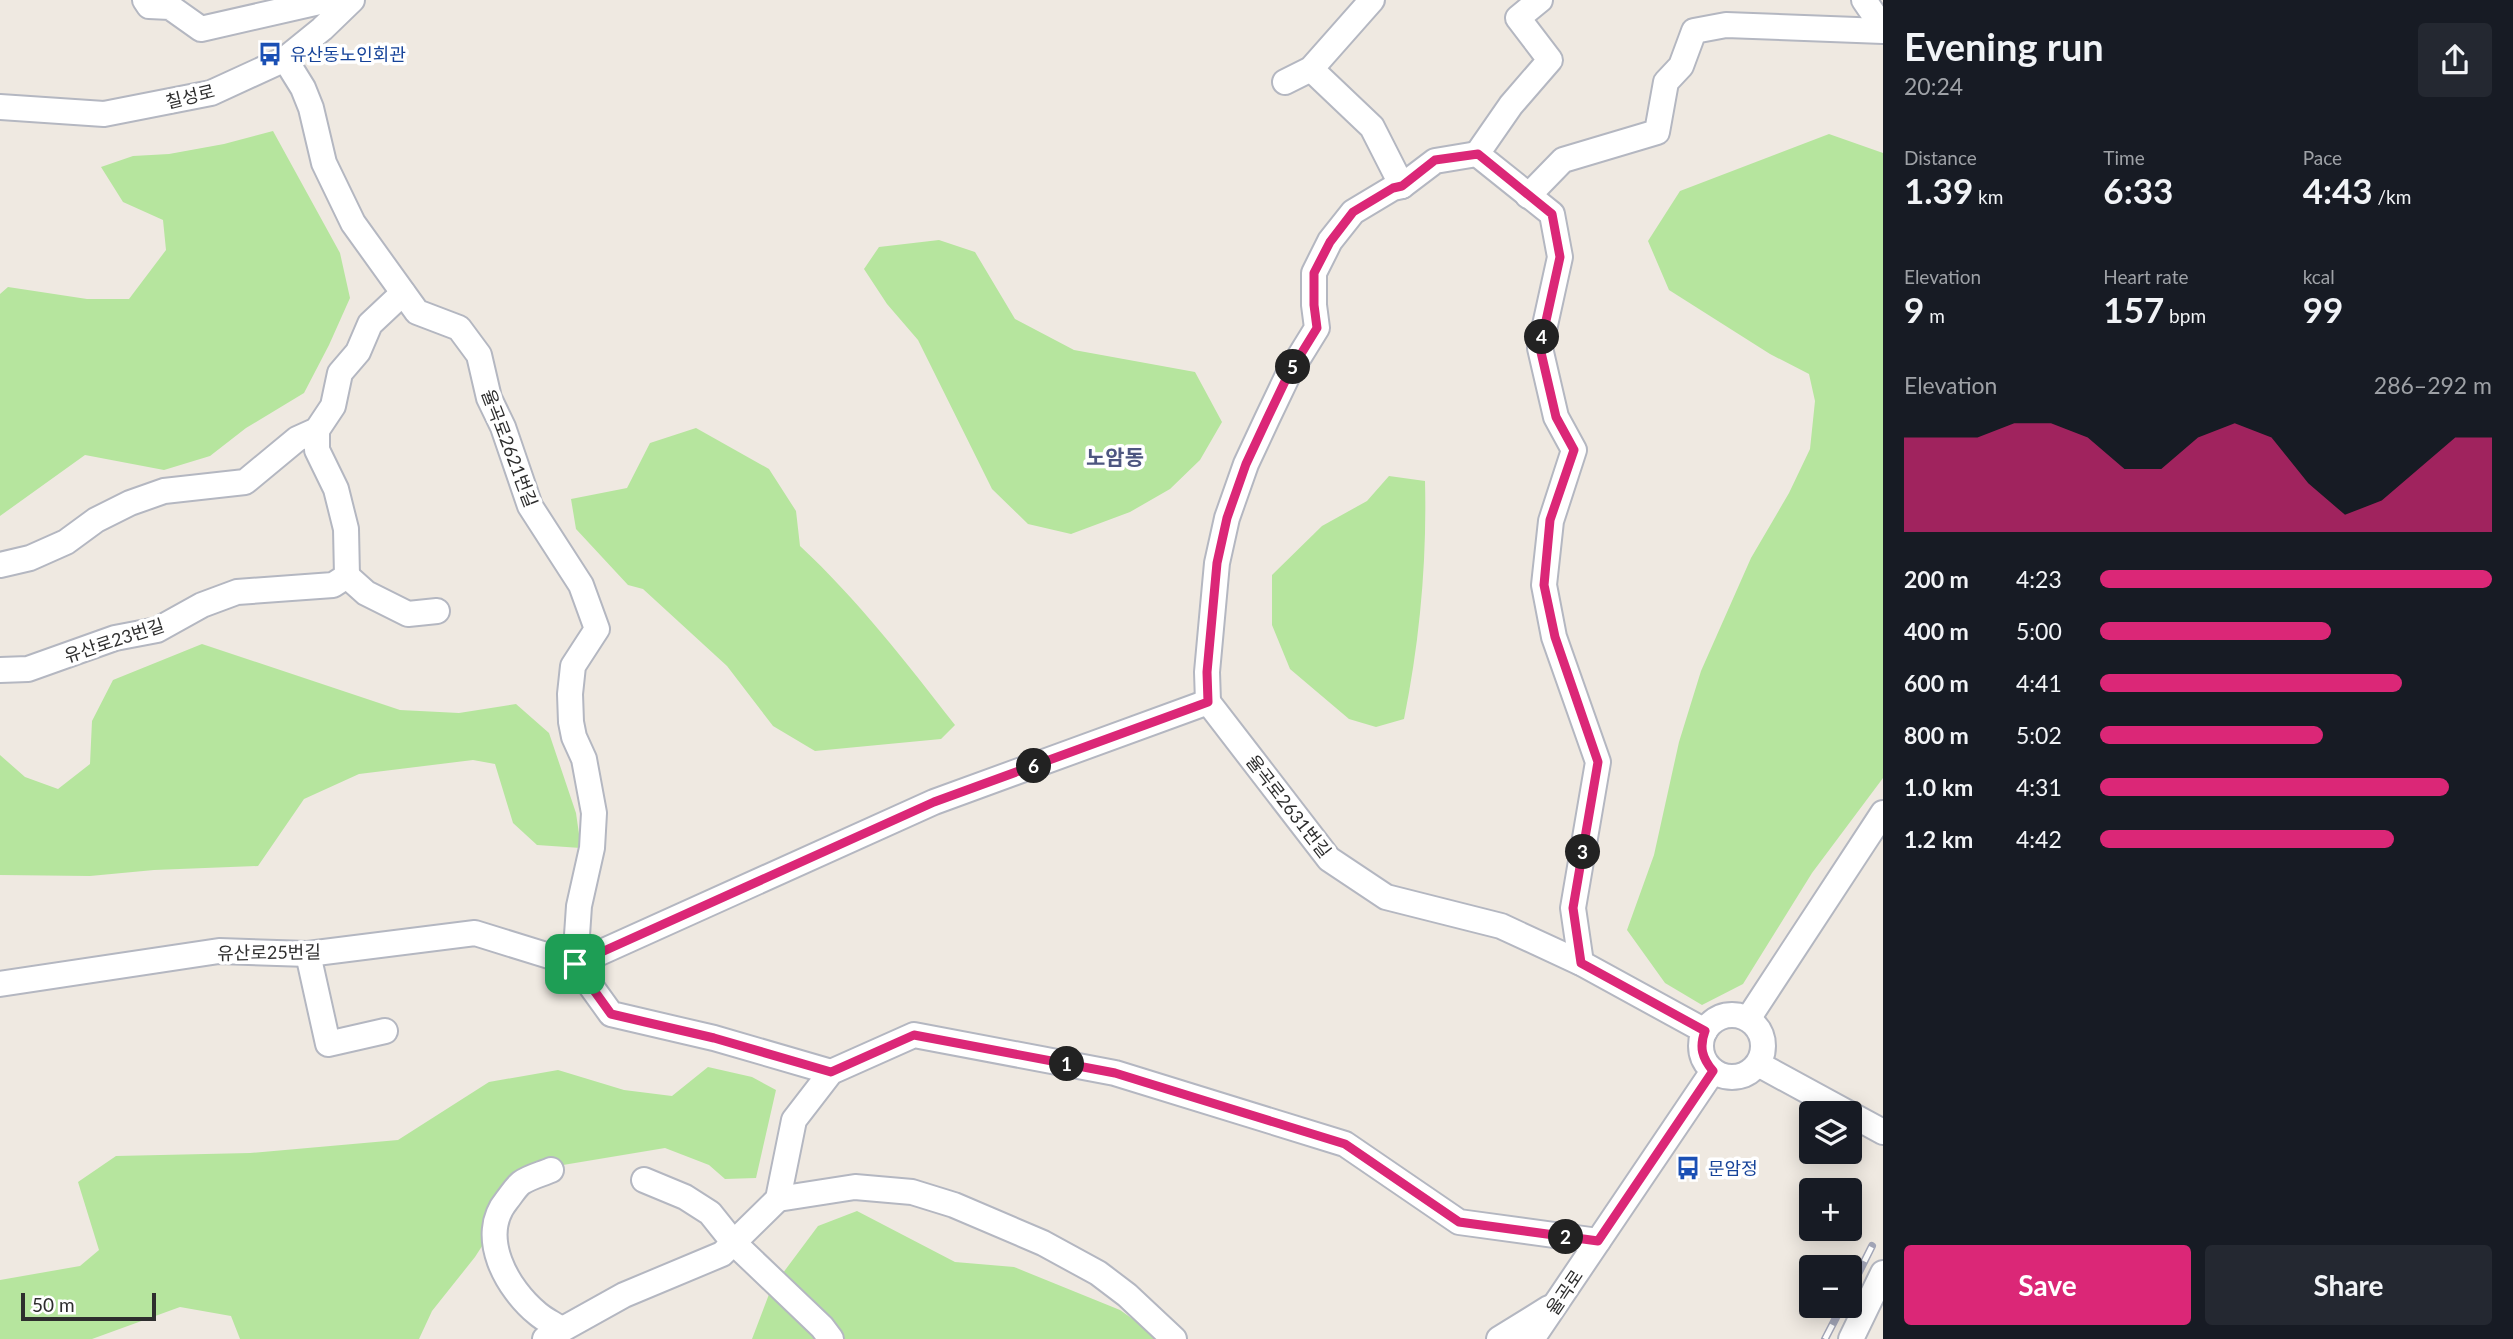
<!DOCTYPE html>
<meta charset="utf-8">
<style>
body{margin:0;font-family:Lato,"Noto Sans KR",sans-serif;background:#242831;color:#f1f3f6;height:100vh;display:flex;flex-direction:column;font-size:26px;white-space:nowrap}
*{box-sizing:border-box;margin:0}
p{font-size:23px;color:#9ea1a6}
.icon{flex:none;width:38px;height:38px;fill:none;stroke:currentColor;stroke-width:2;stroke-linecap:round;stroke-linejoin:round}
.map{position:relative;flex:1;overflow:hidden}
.details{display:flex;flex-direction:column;background:#171b24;width:630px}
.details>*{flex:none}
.buttons{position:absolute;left:1799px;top:1101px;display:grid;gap:14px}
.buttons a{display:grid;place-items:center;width:63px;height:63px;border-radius:7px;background:#171b24;box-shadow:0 4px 18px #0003;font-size:35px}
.scale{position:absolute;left:21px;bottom:18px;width:135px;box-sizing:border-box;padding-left:7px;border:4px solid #2e2e2e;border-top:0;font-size:19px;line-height:24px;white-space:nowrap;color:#2e2e2e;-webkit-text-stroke:5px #fff;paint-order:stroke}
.pin{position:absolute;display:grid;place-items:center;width:60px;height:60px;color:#fff;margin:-30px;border-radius:14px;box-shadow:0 4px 10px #0006}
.km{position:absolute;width:35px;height:35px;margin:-18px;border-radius:50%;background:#222;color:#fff;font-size:19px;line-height:35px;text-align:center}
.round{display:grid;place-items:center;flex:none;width:74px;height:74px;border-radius:7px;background:#242831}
.summary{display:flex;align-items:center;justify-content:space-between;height:119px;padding:0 21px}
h1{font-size:38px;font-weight:700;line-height:52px}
.figures{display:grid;grid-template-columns:repeat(3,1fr);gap:10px;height:119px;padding:7px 21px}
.figures div{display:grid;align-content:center}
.figures b{font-size:35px;font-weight:700}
.figures small{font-size:19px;font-weight:400}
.figures p{font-size:19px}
.chart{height:196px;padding:14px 21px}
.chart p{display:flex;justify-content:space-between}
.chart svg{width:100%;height:126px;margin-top:7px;fill:#db2777;opacity:.7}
.cta{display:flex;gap:14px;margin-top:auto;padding:14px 21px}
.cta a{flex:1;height:80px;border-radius:7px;background:#db2777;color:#fff;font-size:28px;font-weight:700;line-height:80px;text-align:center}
.cta a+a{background:#242831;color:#f1f3f6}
ul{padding:0 21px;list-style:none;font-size:23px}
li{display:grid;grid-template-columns:112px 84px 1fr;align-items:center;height:52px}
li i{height:18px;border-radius:9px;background:#db2777}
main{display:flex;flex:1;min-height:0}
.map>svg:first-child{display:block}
.green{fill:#b6e59e}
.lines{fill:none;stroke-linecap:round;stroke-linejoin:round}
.minor-casing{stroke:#b4b7c1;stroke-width:28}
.minor{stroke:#fff;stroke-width:24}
.rail-casing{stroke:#a3a6b8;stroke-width:8}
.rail{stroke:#fff;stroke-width:5;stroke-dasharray:16;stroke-linecap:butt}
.route-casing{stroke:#fff;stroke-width:14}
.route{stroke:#db2777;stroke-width:9}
.labels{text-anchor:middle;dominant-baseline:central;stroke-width:7;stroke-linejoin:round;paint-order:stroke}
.transit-label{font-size:18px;fill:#164399;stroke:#fff;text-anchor:start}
.street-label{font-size:18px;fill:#2e2e2e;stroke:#fff}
.quarter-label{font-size:21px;font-weight:bold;fill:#4d5680;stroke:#fff}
</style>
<main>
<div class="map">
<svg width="1883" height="1339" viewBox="0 0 1883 1339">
<rect width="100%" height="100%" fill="#efe9e1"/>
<g class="green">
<polygon points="273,131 340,253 350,298 329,345 304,393 246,428 210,456 164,470 85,455 0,516 0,294 8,287 87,299 129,299 166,250 163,220 123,202 101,167 133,156 169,154 224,144"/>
<polygon points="1829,134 1883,153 1883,778 1812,873 1743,984 1702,1005 1665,983 1627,930 1654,855 1679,742 1701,671 1751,558 1789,493 1810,449 1815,401 1809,374 1770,354 1669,290 1648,241 1680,191"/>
<polygon points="939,240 975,252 1015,319 1074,350 1195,372 1222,422 1200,460 1170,489 1130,512 1071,534 1028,524 992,489 918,340 887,304 864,269 879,247"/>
<path d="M696,428L769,469L796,511L800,546C858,600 906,662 955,725L941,739L815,751L773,726L727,666L643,589L628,585L576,529L571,499L627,488L650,443Z"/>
<path d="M1389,476L1425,481C1427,560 1420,640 1404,719L1376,727L1349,719L1290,669L1272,625V575L1322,526L1367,501Z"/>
<polygon points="202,644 400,710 459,713 516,704 549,733 576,813 581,848 537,845 513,823 495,764 473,760 359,774 304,799 258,866 154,870 90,876 0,875 0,755 25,777 58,789 90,764 92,721 113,680"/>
<polygon points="708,1067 752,1077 776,1090 756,1178 725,1179 709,1165 665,1148 551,1167 517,1192 475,1257 432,1311 419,1339 240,1339 231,1316 180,1307 92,1339 0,1339 0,1280 80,1266 99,1250 78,1182 116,1156 250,1153 398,1140 489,1082 558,1070 624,1090 672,1096"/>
<polygon points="857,1211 955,1262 1014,1267 1120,1310 1161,1339 752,1339 771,1289 818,1226"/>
</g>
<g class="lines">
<g class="minor-casing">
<g id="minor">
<polyline points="145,0 149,6 170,7 201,29 328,0"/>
<polyline points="1864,0 1883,28"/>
<polyline points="285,59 303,88 311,108 324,163 353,223 417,312 459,328 479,355 489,398 503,427 530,506 581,585 597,629 573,666 570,694 571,722 574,737 584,759 594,813 592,848 579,906 575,964 934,802 1208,702"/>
<polyline points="1311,69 1372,127 1402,186"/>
<polyline points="1285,82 1311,69 1372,0"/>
<polyline points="0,107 104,114 211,93 285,59 322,29 352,0"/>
<polyline points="1477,154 1511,105 1550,60 1518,18 1540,0"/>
<polyline points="1528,196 1563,160 1657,132 1666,82 1681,66 1694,31 1726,25 1883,31"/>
<polyline points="0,565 30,558 66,542 96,520 130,503 164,491 245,482 297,439 317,430 333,406 340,373 358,352 370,324 403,293"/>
<polyline points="347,576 366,593 408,614 437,611"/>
<polyline points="0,670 28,669 115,638 157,630 202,605 237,592 333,585 347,576 346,529 336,489 317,450 317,430"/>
<polyline points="1208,702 1207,672 1217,563 1227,518 1246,464 1267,419 1288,375 1317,328 1314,305 1314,273 1330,241 1353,212 1393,188 1402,186 1435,161 1477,154 1552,214 1560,257 1540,348 1556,417 1574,450 1551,521 1544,585 1554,637 1598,762 1573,908 1581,963"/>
<polyline points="1208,702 1329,859 1386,897 1501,926 1581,963 1705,1031"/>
<polyline points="308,954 328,1044 385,1031"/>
<polyline points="0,984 219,951 308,954 475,933 575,964 611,1014 714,1038 831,1072"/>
<circle cx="1732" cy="1046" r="31"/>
<polyline points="1748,1019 1883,813"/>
<polyline points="1758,1064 1848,1113"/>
<polyline points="1850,1114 1883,1132"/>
<path d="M551,1170C542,1174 529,1177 521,1183C516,1187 511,1195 507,1200C477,1236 507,1289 538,1314C545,1320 554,1324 561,1329"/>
<polyline points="644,1180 685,1197 710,1213 734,1243 822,1327 831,1339"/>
<polyline points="778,1199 855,1187 912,1192 954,1205 1043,1243 1098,1273 1127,1295 1174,1339"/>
<polyline points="545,1339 624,1295 722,1254 778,1199 794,1120 831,1072 914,1035 1115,1073 1345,1144 1459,1222 1598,1241"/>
<polyline points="1499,1339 1549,1308"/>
<polyline points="1532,1339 1713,1071"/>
<polyline points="1851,1339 1883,1273"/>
</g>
</g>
<use href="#minor" class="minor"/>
<g class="rail-casing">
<g id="rail">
<polyline points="1850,1290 1872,1246"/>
<polyline points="1825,1339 1842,1306"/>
</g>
</g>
<use href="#rail" class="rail"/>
</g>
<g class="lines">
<g class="route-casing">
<path id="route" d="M1478,154L1552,214L1560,257L1540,348L1556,417L1574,450L1550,520L1544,585L1555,637L1598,762L1573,908L1581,963L1705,1031C1699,1047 1702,1058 1713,1071L1598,1241L1459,1222L1345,1144L1115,1073L914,1035L831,1072L714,1038L611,1014L575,964L934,802L1208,702L1207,672L1217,563L1227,518L1246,464L1267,419L1288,375L1317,328L1314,305V273L1330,242L1353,212L1393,188L1402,186L1435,160Z"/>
</g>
<use href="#route" class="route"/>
</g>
<defs>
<g id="bus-bare" transform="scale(1.89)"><path d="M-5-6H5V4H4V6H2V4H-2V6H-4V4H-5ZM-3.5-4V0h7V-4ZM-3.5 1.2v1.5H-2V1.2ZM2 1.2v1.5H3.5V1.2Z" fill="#1a4fb4" stroke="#fff" stroke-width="2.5" paint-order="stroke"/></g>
</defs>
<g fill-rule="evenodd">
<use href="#bus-bare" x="270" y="54"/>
<use href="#bus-bare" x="1688" y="1168"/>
</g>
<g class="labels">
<g class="transit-label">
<text x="290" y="54">유산동노인회관</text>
<text x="1708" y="1168">문암정</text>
</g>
<g class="street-label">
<text transform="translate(190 96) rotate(-14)">칠성로</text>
<text transform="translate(510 448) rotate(69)">율곡로2621번길</text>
<text transform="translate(114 640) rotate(-18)">유산로23번길</text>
<text transform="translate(1289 806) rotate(52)">율곡로2631번길</text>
<text transform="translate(269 952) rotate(-1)">유산로25번길</text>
<text transform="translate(1564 1292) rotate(-56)">율곡로</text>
</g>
<g class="quarter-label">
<text x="1115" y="456">노암동</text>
</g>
</g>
</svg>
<div class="buttons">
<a><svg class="icon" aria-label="layers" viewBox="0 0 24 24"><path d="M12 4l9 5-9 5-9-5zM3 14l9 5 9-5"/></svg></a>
<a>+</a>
<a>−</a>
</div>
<div class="scale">50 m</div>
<div class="pin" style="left:575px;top:964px;background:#1e9e55"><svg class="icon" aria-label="arrive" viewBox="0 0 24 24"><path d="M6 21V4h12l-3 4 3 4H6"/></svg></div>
<b class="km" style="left:1067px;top:1064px">1</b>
<b class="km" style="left:1566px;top:1237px">2</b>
<b class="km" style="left:1583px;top:852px">3</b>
<b class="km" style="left:1542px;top:337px">4</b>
<b class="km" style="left:1293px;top:367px">5</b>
<b class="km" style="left:1034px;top:766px">6</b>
</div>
<section class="details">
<div class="summary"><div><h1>Evening run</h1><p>20:24</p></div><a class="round"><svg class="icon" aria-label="share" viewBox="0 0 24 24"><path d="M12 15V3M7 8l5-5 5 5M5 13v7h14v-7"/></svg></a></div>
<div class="figures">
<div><p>Distance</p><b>1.39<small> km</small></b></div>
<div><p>Time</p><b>6:33</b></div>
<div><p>Pace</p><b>4:43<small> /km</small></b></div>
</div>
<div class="figures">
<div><p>Elevation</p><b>9<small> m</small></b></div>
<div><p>Heart rate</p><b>157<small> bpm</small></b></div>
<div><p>kcal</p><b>99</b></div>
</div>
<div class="chart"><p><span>Elevation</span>286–292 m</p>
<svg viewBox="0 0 160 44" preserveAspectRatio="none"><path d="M0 44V11L10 11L20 11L30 6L40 6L50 11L60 22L70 22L80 11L90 6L100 11L110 27L120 38L130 33L140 22L150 11L160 11V44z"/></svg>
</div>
<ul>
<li><b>200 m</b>4:23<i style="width:100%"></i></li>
<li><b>400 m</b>5:00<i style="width:59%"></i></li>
<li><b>600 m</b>4:41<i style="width:77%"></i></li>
<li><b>800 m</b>5:02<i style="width:57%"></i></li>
<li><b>1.0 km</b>4:31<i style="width:89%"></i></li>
<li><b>1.2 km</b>4:42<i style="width:75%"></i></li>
</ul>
<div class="cta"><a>Save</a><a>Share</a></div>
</section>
</main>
